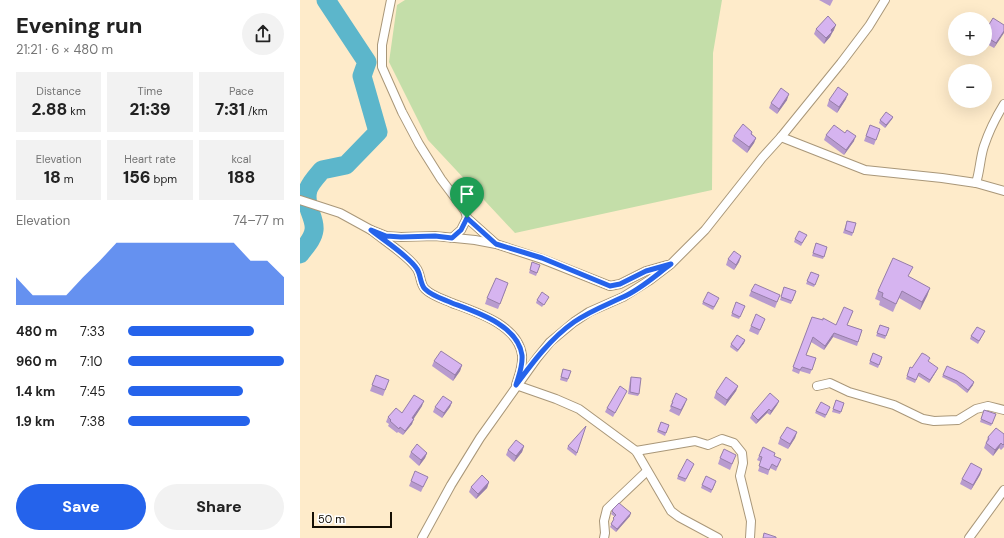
<!DOCTYPE html>
<meta charset="utf-8">
<style>
body{margin:0;font-family:"DM Sans",sans-serif;background:#f2f2f2;color:#222;height:100vh;display:flex;flex-direction:column;font-size:15px;white-space:nowrap}
*{box-sizing:border-box;margin:0}
p{font-size:13px;color:#767676}
.icon{flex:none;width:22px;height:22px;fill:none;stroke:currentColor;stroke-width:2;stroke-linecap:round;stroke-linejoin:round}
.map{position:relative;flex:1;overflow:hidden}
.side{display:flex;flex-direction:column;background:#fff;width:300px}
.side>*{flex:none}
.tools{position:absolute;left:648px;top:12px;display:grid;gap:8px}
.tools a{display:grid;place-items:center;width:44px;height:44px;border-radius:50%;background:#fff;box-shadow:0 4px 16px #0002;font-size:20px}
.scale{position:absolute;left:12px;bottom:10px;width:80px;box-sizing:border-box;padding-left:4px;border:2px solid #150f04;border-top:0;font-size:11px;line-height:14px;white-space:nowrap;color:#150f04;-webkit-text-stroke:3px #fff;paint-order:stroke}
.pin{position:absolute;display:grid;place-items:center;width:34px;height:34px;color:#fff;margin:-41px -17px;border-radius:50% 50% 50% 0;rotate:-45deg;box-shadow:0 0 4px #0007}
.pin .icon{rotate:45deg}
.round{display:grid;place-items:center;flex:none;width:42px;height:42px;border-radius:21px;background:#f2f2f2}
.overview{display:flex;align-items:center;justify-content:space-between;height:68px;padding:0 16px}
h1{font-size:22px;font-weight:800;line-height:30px}
.stats{display:grid;grid-template-columns:repeat(3,1fr);gap:6px;height:68px;padding:4px 16px}
.stats div{display:grid;align-content:center;border-radius:0px;background:#f2f2f2;text-align:center}
.stats b{font-size:17px;font-weight:800}
.stats small{font-size:11px;font-weight:400}
.stats p{font-size:11px}
.chart{height:112px;padding:8px 16px}
.chart p{display:flex;justify-content:space-between}
.chart svg{width:100%;height:72px;margin-top:4px;fill:#2563eb;opacity:.7}
.action{display:flex;gap:8px;margin-top:auto;padding:8px 16px}
.action a{flex:1;height:46px;border-radius:24px;background:#2563eb;color:#fff;font-size:16px;font-weight:800;line-height:46px;text-align:center}
.action a+a{background:#f2f2f2;color:#222}
ul{padding:0 16px;list-style:none;font-size:13px}
li{display:grid;grid-template-columns:64px 48px 1fr;align-items:center;height:30px}
li i{height:10px;border-radius:5px;background:#2563eb}
main{display:flex;flex:1;min-height:0}
.map>svg:first-child{display:block}
.green{fill:#c4dea9}
.lines{fill:none;stroke-linecap:round;stroke-linejoin:round}
.river{stroke:#5cb6cb;stroke-width:19}
.minor-casing{stroke:#a99779;stroke-width:10}
.minor{stroke:#fff;stroke-width:8}
.wall{fill:#b89bce}
.shaded-wall{fill:#967ea8}
.building{fill:#d6b4f0;stroke:#967ea8}
.route-casing{stroke:#fff;stroke-width:8}
.route{stroke:#2563eb;stroke-width:5}
</style>
<main>
<section class="side">
<div class="overview"><div><h1>Evening run</h1><p>21:21 · 6 × 480 m</p></div><a class="round"><svg class="icon" aria-label="share" viewBox="0 0 24 24"><path d="M12 15V3M7 8l5-5 5 5M5 13v7h14v-7"/></svg></a></div>
<div class="stats">
<div><p>Distance</p><b>2.88<small> km</small></b></div>
<div><p>Time</p><b>21:39</b></div>
<div><p>Pace</p><b>7:31<small> /km</small></b></div>
</div>
<div class="stats">
<div><p>Elevation</p><b>18<small> m</small></b></div>
<div><p>Heart rate</p><b>156<small> bpm</small></b></div>
<div><p>kcal</p><b>188</b></div>
</div>
<div class="chart"><p><span>Elevation</span>74–77 m</p>
<svg viewBox="0 0 160 44" preserveAspectRatio="none"><path d="M0 44V27L10 38L20 38L30 38L40 27L50 17L60 6L70 6L80 6L90 6L100 6L110 6L120 6L130 6L140 17L150 17L160 27V44z"/></svg>
</div>
<ul>
<li><b>480 m</b>7:33<i style="width:81%"></i></li>
<li><b>960 m</b>7:10<i style="width:100%"></i></li>
<li><b>1.4 km</b>7:45<i style="width:74%"></i></li>
<li><b>1.9 km</b>7:38<i style="width:78%"></i></li>
</ul>
<div class="action"><a>Save</a><a>Share</a></div>
</section>
<div class="map">
<svg width="704" height="538" viewBox="0 0 704 538">
<rect width="100%" height="100%" fill="#feebca"/>
<polygon class="green" points="105,0 422,0 413,53 412,190 215,233 128,140 89,62 97,5"/>
<g class="lines">
<path class="river" d="M0,254C5,247 13,239 14,230C16,218 3,205 8,190C10,183 17,176 22,170L46,165L78,132L62,76L67,62L26,0"/>
<g class="minor-casing">
<g id="minor">
<polyline points="91,0 82,45 82,67 102,112 119,144 141,179 165,211 167,218 195,243"/>
<polyline points="481,137 565,170 642,178 676,183 704,191"/>
<path d="M676,183C680,171 680,158 684,146C689,131 696,117 704,104"/>
<polyline points="0,200 40,213 71,230 86,236 101,237 135,236 175,240 196,244 242,259 310,286 320,284 346,271 367,265"/>
<path d="M71,230C83,240 109,256 117,269C121,275 120,284 125,289C132,296 143,299 152,303C176,312 218,325 222,355C223,366 219,375 216,385L256,399L279,409L336,451L371,511L379,517L418,538"/>
<polyline points="152,238 161,230 167,218"/>
<polyline points="517,386 530,383 549,392 594,405 623,419 634,421 658,420 676,409 688,406 704,410"/>
<polyline points="336,451 395,441 408,445 422,439 434,443 442,453 443,463 440,476 451,521 450,538"/>
<polyline points="122,538 151,485 180,438 237,358 250,342 274,322 289,312 323,297 350,280 371,264 405,230 462,158 481,137 541,63 569,26 585,0"/>
<polyline points="304,538 305,533 304,521 307,509 347,471"/>
<polyline points="669,538 704,490"/>
</g>
</g>
<use href="#minor" class="minor"/>
</g>
<g class="wall">
<polygon points="519,0 533,0 530,6"/>
<polygon points="704,25 694,48 685,43 685,31"/>
<polygon points="516,29 534,30 532,33 530,37 524,44 514,34"/>
<polygon points="546,99 537,113 527,106 529,100"/>
<polygon points="487,100 477,114 469,108 471,103"/>
<polygon points="593,117 592,119 585,128 579,123 580,120"/>
<polygon points="570,125 580,129 574,145 564,141"/>
<polygon points="452,132 452,134 456,138 454,143 447,153 432,141 434,136"/>
<polygon points="526,135 554,141 544,155 524,140"/>
<polygon points="547,221 556,223 552,236 543,233"/>
<polygon points="507,235 501,246 494,242 495,239"/>
<polygon points="516,243 527,247 523,259 512,256"/>
<polygon points="441,256 439,262 434,270 426,265 428,259"/>
<polygon points="232,262 240,265 236,276 229,273"/>
<polygon points="511,272 519,275 514,287 506,284"/>
<polygon points="484,287 496,291 491,304 480,300"/>
<polygon points="630,288 627,296 620,310 599,298 593,312 579,305 580,301 575,299 578,291"/>
<polygon points="206,289 198,309 185,304 187,298"/>
<polygon points="451,291 480,295 475,308 449,296"/>
<polygon points="249,297 242,307 236,303 237,300"/>
<polygon points="418,301 413,310 402,304 403,302"/>
<polygon points="436,302 445,306 439,319 431,316"/>
<polygon points="553,311 547,325 562,330 557,346 533,337 524,350 511,342 506,355 516,358 510,374 500,371 499,374 492,371 512,317 536,325"/>
<polygon points="463,324 458,335 449,331 451,326"/>
<polygon points="580,325 589,328 585,339 576,336"/>
<polygon points="685,331 678,344 670,339 671,336"/>
<polygon points="445,340 444,343 437,352 430,347 431,344"/>
<polygon points="573,353 582,357 578,368 569,364"/>
<polygon points="134,361 162,365 160,371 153,381 132,366"/>
<polygon points="628,362 637,370 629,383 618,376 615,383 606,379 610,367 612,368"/>
<polygon points="263,369 271,371 267,382 260,380"/>
<polygon points="76,375 89,380 83,396 70,391"/>
<polygon points="643,375 673,385 667,393 656,384 642,377"/>
<polygon points="331,377 339,394 338,396 328,394 330,380"/>
<polygon points="438,386 436,391 425,406 414,398 416,392"/>
<polygon points="327,391 325,394 313,417 305,412 307,408"/>
<polygon points="536,400 544,403 540,414 532,412"/>
<polygon points="479,401 477,405 470,415 467,413 456,424 450,418 452,414"/>
<polygon points="152,402 150,407 142,418 133,412 135,407"/>
<polygon points="372,402 385,404 379,416 369,411 371,408 370,407"/>
<polygon points="122,406 113,419 112,424 103,435 98,432 97,433 88,426 89,424 86,422 88,417 102,413"/>
<polygon points="530,407 525,418 515,413 516,411"/>
<polygon points="684,410 696,414 691,426 680,422"/>
<polygon points="361,422 369,425 365,436 357,432"/>
<polygon points="497,432 495,438 488,449 478,444 480,438"/>
<polygon points="704,434 704,447 701,450 699,448 693,456 684,448 688,437"/>
<polygon points="224,446 222,452 214,462 206,455 208,450"/>
<polygon points="268,446 277,453 276,456 267,449"/>
<polygon points="111,452 127,453 125,458 119,466 109,457"/>
<polygon points="459,456 474,456 481,459 476,471 470,468 468,475 458,471 461,462 457,460"/>
<polygon points="420,458 434,460 430,470 418,464"/>
<polygon points="393,466 385,482 377,479 378,476"/>
<polygon points="682,469 680,475 671,490 660,484 662,479"/>
<polygon points="128,477 121,492 109,486 111,481"/>
<polygon points="189,482 187,488 176,499 169,492 171,487"/>
<polygon points="415,484 411,493 401,488 402,485"/>
<polygon points="313,509 330,516 316,532 310,527 315,517 311,514"/>
</g>
<g class="shaded-wall">
<polygon points="536,25 534,30 532,33 530,37 524,44 526,38 531,30"/>
<polygon points="704,31 704,33 694,48 696,43"/>
<polygon points="489,94 487,100 477,114 479,109"/>
<polygon points="548,94 546,99 537,113 539,107"/>
<polygon points="593,117 592,119 585,128 586,125"/>
<polygon points="556,136 554,141 544,155 546,150"/>
<polygon points="456,138 454,143 447,153 449,147"/>
<polygon points="441,256 439,262 434,270 436,265"/>
<polygon points="630,288 627,296 620,310 622,302"/>
<polygon points="534,333 533,337 524,350 525,346"/>
<polygon points="445,340 444,343 437,352 438,350"/>
<polygon points="162,365 160,371 153,381 155,375"/>
<polygon points="638,368 637,370 629,383 630,380"/>
<polygon points="674,382 673,385 667,393 668,390"/>
<polygon points="438,386 436,391 425,406 427,400"/>
<polygon points="387,399 385,404 379,416 381,410"/>
<polygon points="124,401 122,406 111,423 112,418"/>
<polygon points="479,401 477,405 470,415 471,411"/>
<polygon points="152,402 150,407 142,418 144,413"/>
<polygon points="469,409 467,413 456,424 458,420"/>
<polygon points="114,419 112,424 103,435 105,431"/>
<polygon points="497,432 495,438 488,449 490,444"/>
<polygon points="701,443 699,448 693,456 695,450"/>
<polygon points="224,446 222,452 214,462 216,456"/>
<polygon points="127,453 125,458 119,466 121,460"/>
<polygon points="682,469 680,475 671,490 673,485"/>
<polygon points="189,482 187,488 176,499 178,494"/>
<polygon points="331,513 330,516 316,532 317,529"/>
</g>
<g class="building">
<polygon points="528,16 536,25 531,30 532,32 526,38 516,29"/>
<polygon points="693,18 704,25 704,31 696,43 685,36 685,31"/>
<polygon points="538,87 548,94 539,107 529,100"/>
<polygon points="481,88 489,94 479,109 471,103"/>
<polygon points="586,112 593,117 586,125 580,120"/>
<polygon points="443,124 452,132 451,134 456,138 449,147 434,136"/>
<polygon points="534,125 545,133 547,130 556,136 546,150 526,135"/>
<polygon points="570,125 580,129 576,140 566,136"/>
<polygon points="547,221 556,223 553,233 545,230"/>
<polygon points="499,231 507,235 502,243 495,239"/>
<polygon points="516,243 527,247 524,257 513,253"/>
<polygon points="434,251 441,256 436,265 428,259"/>
<polygon points="593,258 613,267 608,276 630,288 622,302 602,291 596,304 582,297 583,293 578,291"/>
<polygon points="232,262 240,265 237,273 230,270"/>
<polygon points="511,272 519,275 515,285 507,281"/>
<polygon points="196,278 208,283 200,304 187,298"/>
<polygon points="455,284 480,295 477,302 451,291"/>
<polygon points="484,287 496,291 492,301 481,297"/>
<polygon points="242,292 249,297 244,305 237,300"/>
<polygon points="408,292 419,298 414,307 403,302"/>
<polygon points="436,302 445,306 440,317 432,313"/>
<polygon points="544,307 553,311 547,325 562,330 558,342 534,333 525,346 513,337 506,355 516,358 512,370 502,367 500,370 493,367 512,317 523,320 523,318 536,325"/>
<polygon points="456,314 465,319 460,330 451,326"/>
<polygon points="580,325 589,328 586,336 577,333"/>
<polygon points="677,327 685,331 679,341 671,336"/>
<polygon points="437,335 445,340 438,350 431,344"/>
<polygon points="141,351 162,365 155,375 134,361"/>
<polygon points="573,353 582,357 579,365 570,361"/>
<polygon points="622,353 626,355 630,358 628,361 638,368 630,380 619,373 616,380 607,376 610,367 612,368"/>
<polygon points="647,366 664,374 674,382 668,390 657,381 643,375"/>
<polygon points="263,369 271,371 268,379 261,377"/>
<polygon points="76,375 89,380 85,390 72,385"/>
<polygon points="331,377 341,378 339,394 330,392"/>
<polygon points="426,377 438,386 427,400 416,392"/>
<polygon points="320,386 327,391 315,413 307,408"/>
<polygon points="376,393 387,399 381,410 371,406 373,402 372,402"/>
<polygon points="470,393 479,401 471,411 469,409 458,420 452,414"/>
<polygon points="114,395 124,401 112,418 114,419 105,431 100,427 99,429 90,421 91,420 88,417 96,408 102,413"/>
<polygon points="143,396 152,402 144,413 135,407"/>
<polygon points="536,400 544,403 541,412 533,409"/>
<polygon points="521,402 530,407 526,415 516,411"/>
<polygon points="684,410 696,414 692,424 681,419"/>
<polygon points="361,422 369,425 366,433 358,430"/>
<polygon points="286,426 277,453 268,446"/>
<polygon points="487,427 497,432 490,444 480,438"/>
<polygon points="696,428 704,434 704,444 703,445 701,443 695,450 686,443 689,439 688,437"/>
<polygon points="216,440 224,446 216,456 208,450"/>
<polygon points="117,444 127,453 121,460 111,452"/>
<polygon points="463,447 475,453 474,456 481,459 477,467 472,464 469,470 459,466 462,457 459,456"/>
<polygon points="424,449 436,455 432,464 420,458"/>
<polygon points="387,459 394,464 386,479 378,476"/>
<polygon points="671,463 682,469 673,485 662,479"/>
<polygon points="115,471 128,477 123,487 111,481"/>
<polygon points="182,475 189,482 178,494 171,487"/>
<polygon points="406,476 416,481 412,490 402,485"/>
<polygon points="319,503 331,513 317,529 311,524 314,519 313,518 316,515 312,511 313,509"/>
<polygon points="464,533 476,537 476,538 463,538"/>
</g>
<g class="lines">
<g class="route-casing">
<path id="route" d="M167,218L196,244L242,258L310,286L320,284L346,271L371,264C356,275 341,289 323,297C306,305 290,311 274,322C250,339 233,362 216,385C219,375 223,366 222,355C218,325 176,312 152,303C143,299 132,296 125,289C120,284 121,275 117,269C109,256 83,240 71,230L86,236L101,237L135,236L152,238L161,230Z"/>
</g>
<use href="#route" class="route"/>
</g>
</svg>
<div class="tools">
<a>+</a>
<a>−</a>
</div>
<div class="scale">50 m</div>
<div class="pin" style="left:167px;top:218px;background:#1e9e55"><svg class="icon" aria-label="arrive" viewBox="0 0 24 24"><path d="M6 21V4h12l-3 4 3 4H6"/></svg></div>
</div>
</main>
